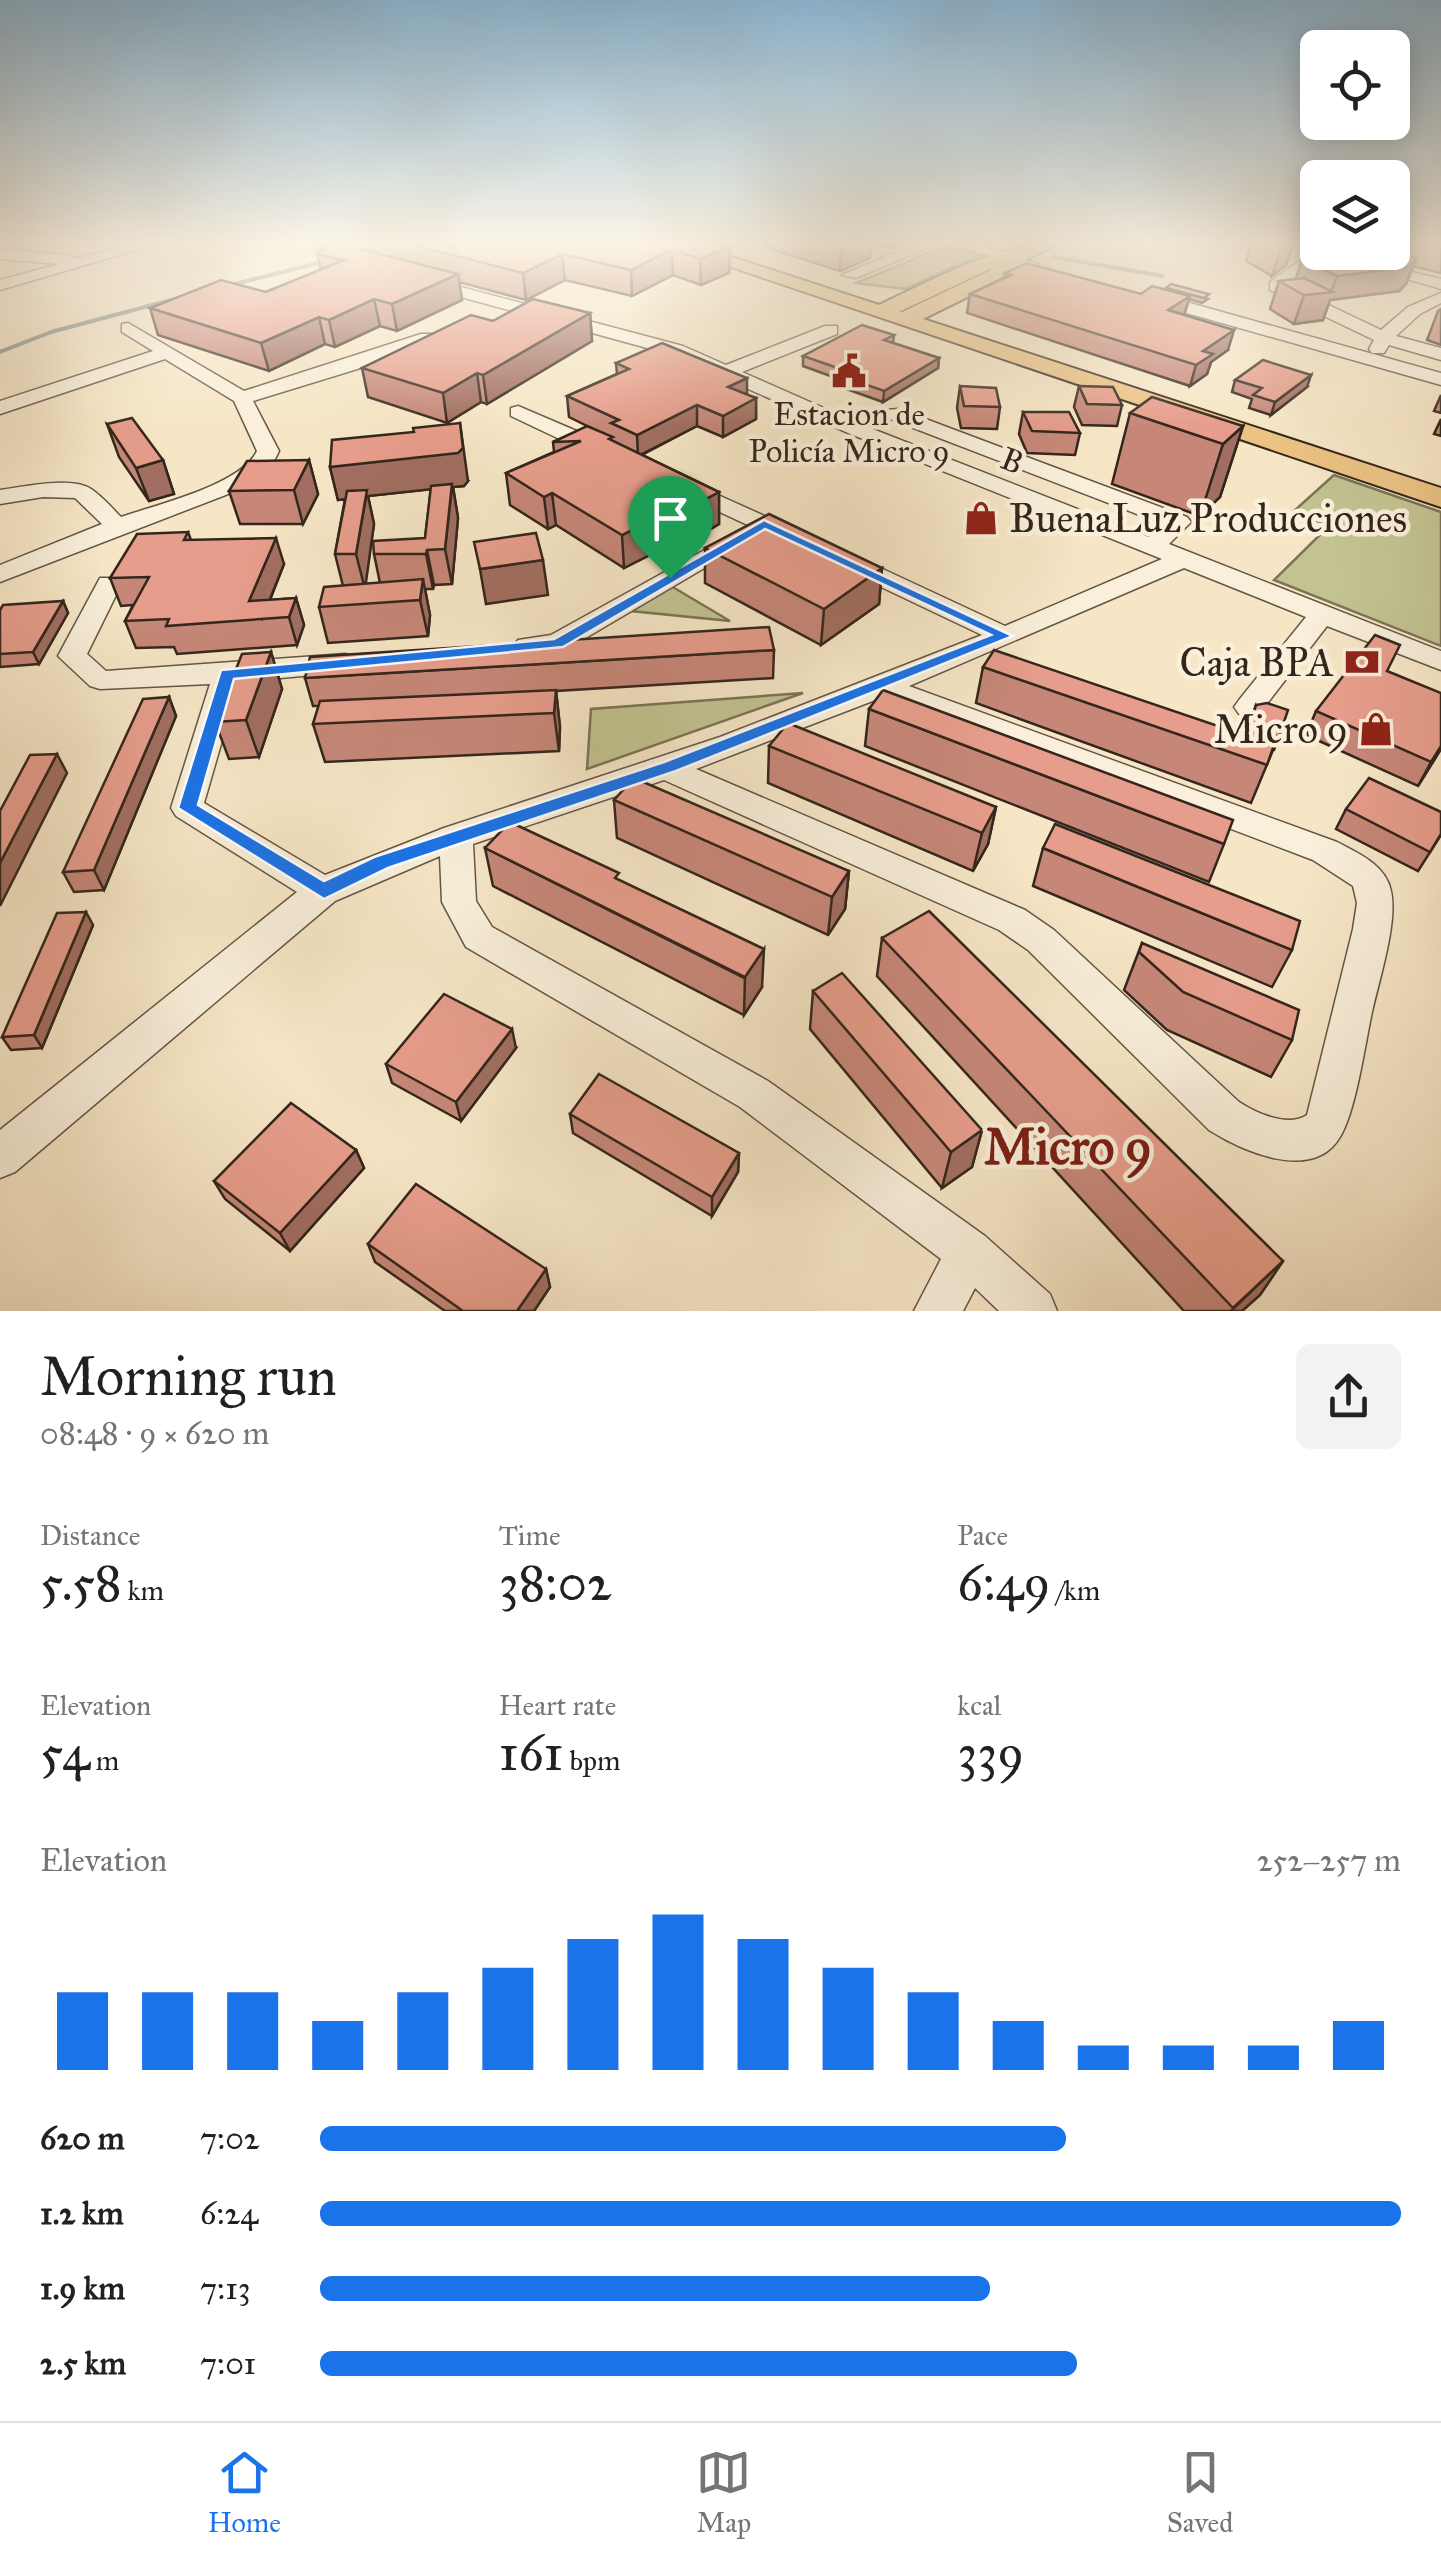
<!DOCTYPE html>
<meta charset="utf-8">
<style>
body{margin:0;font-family:"IM FELL Great Primer",serif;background:#f2f2f2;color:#202124;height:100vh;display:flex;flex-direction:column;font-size:38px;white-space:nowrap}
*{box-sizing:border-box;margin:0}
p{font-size:32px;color:#757577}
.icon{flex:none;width:55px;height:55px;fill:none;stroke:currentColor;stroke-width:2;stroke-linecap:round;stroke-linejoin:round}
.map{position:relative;height:1311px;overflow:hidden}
.sheet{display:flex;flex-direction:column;background:#fff;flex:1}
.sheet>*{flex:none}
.fabs{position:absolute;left:1300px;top:30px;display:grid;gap:20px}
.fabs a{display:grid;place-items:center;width:110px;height:110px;border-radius:15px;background:#fff;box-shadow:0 5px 25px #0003;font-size:50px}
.pin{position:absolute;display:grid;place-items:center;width:85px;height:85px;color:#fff;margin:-102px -42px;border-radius:50% 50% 50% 0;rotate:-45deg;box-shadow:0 0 10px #0007}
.pin .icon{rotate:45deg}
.round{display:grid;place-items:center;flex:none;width:105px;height:105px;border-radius:15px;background:#f2f2f2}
.summary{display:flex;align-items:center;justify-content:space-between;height:170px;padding:0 40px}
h1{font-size:55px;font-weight:600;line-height:75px}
.stats{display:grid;grid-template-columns:repeat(3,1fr);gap:15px;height:170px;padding:10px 40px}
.stats div{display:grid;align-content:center}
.stats b{font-size:50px;font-weight:600}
.stats small{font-size:28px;font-weight:400}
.stats p{font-size:28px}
.chart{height:280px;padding:20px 40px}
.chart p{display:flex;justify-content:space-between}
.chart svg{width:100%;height:180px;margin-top:10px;stroke:#1a73e8;stroke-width:6}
ul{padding:0 40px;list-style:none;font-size:32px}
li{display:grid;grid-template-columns:160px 120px 1fr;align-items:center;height:75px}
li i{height:25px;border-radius:12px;background:#1a73e8}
.dock{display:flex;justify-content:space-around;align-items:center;height:140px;border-top:2px solid #e0e0e0;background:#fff;font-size:28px;color:#757577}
.dock a{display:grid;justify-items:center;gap:5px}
.dock .active{color:#1a73e8}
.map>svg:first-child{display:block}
.green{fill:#c2c391;stroke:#7b7456;stroke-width:2.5}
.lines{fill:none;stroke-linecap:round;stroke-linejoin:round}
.stream{stroke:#74817d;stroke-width:4}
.minor-casing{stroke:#645646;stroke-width:3}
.major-casing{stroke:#34261c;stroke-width:4}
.minor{fill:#f9efda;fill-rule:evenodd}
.major{fill:#ebc383;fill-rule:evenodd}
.wall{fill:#c68778;stroke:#34261c;stroke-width:2.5;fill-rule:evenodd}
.shaded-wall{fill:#a16e61;stroke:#34261c;stroke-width:2.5}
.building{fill:#e69d8b;stroke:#34261c;stroke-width:2.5}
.route{fill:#1a73e8;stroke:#fff;stroke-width:2.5;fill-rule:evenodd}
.labels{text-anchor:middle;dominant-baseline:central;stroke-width:9;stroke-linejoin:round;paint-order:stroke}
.far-poi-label{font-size:32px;fill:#34261c;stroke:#f9efda}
.far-street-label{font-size:32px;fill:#34261c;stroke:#f9efda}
.poi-label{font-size:40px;fill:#34261c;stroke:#f9efda;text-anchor:end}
.near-neighbourhood-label{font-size:50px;font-weight:bold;fill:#7a1f14;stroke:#f9efda}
</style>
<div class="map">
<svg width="1441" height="1311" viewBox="0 0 1441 1311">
<rect width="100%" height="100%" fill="#f6e6c6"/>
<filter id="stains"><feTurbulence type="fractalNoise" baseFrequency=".002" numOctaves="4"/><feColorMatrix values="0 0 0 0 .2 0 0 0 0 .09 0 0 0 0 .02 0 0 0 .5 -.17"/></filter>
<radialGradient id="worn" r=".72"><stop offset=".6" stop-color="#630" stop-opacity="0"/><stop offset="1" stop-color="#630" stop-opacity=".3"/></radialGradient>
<g class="green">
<polygon points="946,246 979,255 905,289 856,283"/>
<polygon points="1334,475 1441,512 1441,646 1274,580 1329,526 1294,511"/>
<polygon points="671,586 730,621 631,611"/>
<polygon points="803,693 587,769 591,709"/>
</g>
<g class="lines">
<g class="stream">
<polyline points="983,244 993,246"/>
<polyline points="1054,257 1163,276"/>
<polyline points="231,285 326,261"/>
<polyline points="0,352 51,332 171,300"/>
</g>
<g class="minor-casing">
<g id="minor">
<polygon points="132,244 157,244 0,290 0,280 59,264 0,259 0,249 68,255 75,259"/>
<polygon points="915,244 936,244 856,278 842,275"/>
<polygon points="951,244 975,244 1038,264 1030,269"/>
<polygon points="1318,247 1318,252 1325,252 1323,255 1287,285 1381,330 1408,307 1441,293 1441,303 1420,314 1396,336 1441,348 1441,360 1389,345 1384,353 1372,353 1369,349 1374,340 1270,290 1270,282"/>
<polygon points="1370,262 1441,279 1441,289 1370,268"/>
<path d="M427,278L683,346L726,365L825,326H837V334L742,372L853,421L867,411L899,409L1187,517L1191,522L1169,544L1441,651V670L1327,626L1259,714H1239L1234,707L1239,700L1306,617L1184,568L909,686L1337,842C1358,853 1386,865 1391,891C1398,922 1379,980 1372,1012C1365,1044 1356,1111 1340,1137C1313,1183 1242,1151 1209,1130L1028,950L999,930L664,780L473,844L476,901L492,927L768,1081L985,1236L1050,1294L1057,1311H999L975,1288L963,1311H914L941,1259L740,1107L466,947L442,902L440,856L335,901L15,1172L0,1178V1130L297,892L176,816L171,808L210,684L100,689L90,686L58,656L100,578H118L122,583L87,654L106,671L345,654L355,657L359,663L355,669L345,672L239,682L204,803L325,875L444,828L720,737L982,635L839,567L836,562L839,557H857L1005,626L1162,559L848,433L669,354L421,286V280ZM890,419L1163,524L1149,537L870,428ZM883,697L1313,860L1353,886L1357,903L1353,929L1307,1115C1288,1128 1256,1113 1239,1102L1054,930L1025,910L696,769Z"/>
<polygon points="1154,293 1441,373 1441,385 1148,302 1146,298"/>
<path d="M128,323L244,391L421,334H433L436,338L403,355L253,401L279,451L268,473L249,486L0,582V565L102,524L75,498L43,497L0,504V490C23,487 71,476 91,489C102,496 112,508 121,517C158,504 241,485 257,451L234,401L165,359L0,414V401L153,351L122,332V324Z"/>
<polygon points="518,406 607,444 610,449 599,455 591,454 511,416 511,408"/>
<polygon points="689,482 798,531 802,536 798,541 782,541 681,494 678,489"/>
<polygon points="737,532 749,539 745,544 567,649 528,654 514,646 518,640 551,635"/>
</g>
</g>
<g class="major-casing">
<path id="major" d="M663,244H692L879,305C932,280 996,244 1056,244L1020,263L1012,275L923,319L1441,488V507ZM993,269L902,312H899L988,270Z"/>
</g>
<use href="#minor" class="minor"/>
<use href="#major" class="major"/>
</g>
<g class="wall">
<polygon points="367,244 446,244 455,247 730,247 729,273 701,285 673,275 632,296 565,280 526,300 459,282 462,300 397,331 380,326 335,347 325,344 269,371 158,335 150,308 266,292 321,270 317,254 319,253 318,247 356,248 368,251"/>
<polygon points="765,244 902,244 894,248 871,245 870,258 840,271 765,247"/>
<polygon points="1251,244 1293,244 1286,265 1272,276 1246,261"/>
<polygon points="1392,244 1441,244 1441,273 1413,266 1406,284 1399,291 1330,300 1323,320 1294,324 1270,309 1279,281 1296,279 1302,260 1392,252"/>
<polygon points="1005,273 1141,294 1166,289 1166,288 1208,299 1202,303 1189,299 1184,315 1228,350 1211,362 1207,374 1190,386 967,313 970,294 1004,278"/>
<polygon points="1441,309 1441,345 1427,340 1438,311"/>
<polygon points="590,313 592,341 487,404 481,402 447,423 368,397 362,368 493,321"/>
<polygon points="894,335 893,343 939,358 938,368 883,402 846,389 847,382 803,366 803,356"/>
<polygon points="616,363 756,398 756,419 723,437 697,426 642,455 719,492 719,524 702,534 697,531 624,568 556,525 548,529 510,505 506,473 554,452 553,442 593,429 569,417 567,396 617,374"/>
<polygon points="1235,380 1307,387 1271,415 1249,408 1252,399 1232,392"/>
<polygon points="960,386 1000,407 997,429 961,428 957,408"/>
<polygon points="1079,386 1122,405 1117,426 1082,425 1074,407"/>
<polygon points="1441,395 1441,413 1434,411"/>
<polygon points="1023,412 1080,433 1075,455 1027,453 1019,434"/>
<polygon points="1130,413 1243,426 1220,497 1200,516 1112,484"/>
<polygon points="1441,419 1441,436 1434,434"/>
<polygon points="107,424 163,460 174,494 149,501 119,457"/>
<polygon points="309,460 318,494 303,524 240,524 229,491"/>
<path d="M330,467L468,481L464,486L453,487L458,518L452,584L434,585L433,589H425L430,615L428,636L328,643L319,607L343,586L335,554L345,499L338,500ZM431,489L425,538L374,554L380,583L365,584L374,524L368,496Z"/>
<polygon points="188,532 191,540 284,564 270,600 296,598 304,625 297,645 177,654 174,647 136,648 125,621 133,605 121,606 110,578"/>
<polygon points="705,548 882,568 879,604 821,645 705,583"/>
<polygon points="63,601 68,613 39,664 0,667 0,610"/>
<polygon points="774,650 773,678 556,691 560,727 559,751 325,762 313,724 319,706 313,706 305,678"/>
<polygon points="271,652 282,689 259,757 229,759 215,722"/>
<polygon points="983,667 1245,736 1256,705 1279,737 1274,750 1273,750 1251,803 976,703"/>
<polygon points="1387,671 1441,749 1418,786 1306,735 1316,711"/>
<polygon points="169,697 176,716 104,890 74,892 63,872"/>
<polygon points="869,709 1224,844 1209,882 865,746"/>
<polygon points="769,746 996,807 988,844 973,871 768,783"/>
<polygon points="614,800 849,871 845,909 828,935 617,838"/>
<polygon points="1346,809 1441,835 1418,871 1336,829"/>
<polygon points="485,848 762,987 744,1015 493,886"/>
<polygon points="1043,848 1292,950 1272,987 1033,886"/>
<polygon points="93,925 42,1048 11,1050 2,1037"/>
<polygon points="882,938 1283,1261 1260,1295 1242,1311 1184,1311 877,976"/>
<polygon points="1142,943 1292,1040 1271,1077 1167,1030 1124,990"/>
<polygon points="813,991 982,1130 972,1167 942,1188 810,1029"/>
<polygon points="516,1048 461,1121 392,1083 386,1064"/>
<polygon points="570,1114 739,1153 738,1172 712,1216 573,1133"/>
<polygon points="356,1150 364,1168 290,1251 225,1199 214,1181"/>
<polygon points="368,1244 546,1269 550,1287 534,1311 445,1311 375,1262"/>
</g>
<g class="shaded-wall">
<polygon points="843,244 871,244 870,258 840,271 841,245"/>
<polygon points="1288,244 1293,244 1286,265 1272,276 1281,249"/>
<polygon points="730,247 729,273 701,285 700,259"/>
<polygon points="672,249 673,275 632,296 631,270"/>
<polygon points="562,254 565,280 526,300 523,273"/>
<polygon points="1416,259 1406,284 1399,291 1330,300 1323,320 1294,324 1304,295 1331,292 1337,276"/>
<polygon points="458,274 462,300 397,331 392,304"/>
<polygon points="1190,296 1184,315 1168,310"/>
<polygon points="374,299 380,326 335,347 329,320"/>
<polygon points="590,313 592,341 487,404 483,375"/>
<polygon points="319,317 325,344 269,371 261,343"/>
<polygon points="1234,330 1228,350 1211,362 1207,374 1190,386 1196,365 1203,351"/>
<polygon points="939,358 938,368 883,402 884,391"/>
<polygon points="477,373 481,402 447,423 443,393"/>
<polygon points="1311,375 1307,387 1271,415 1275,402"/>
<polygon points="747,378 747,399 728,387"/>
<polygon points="756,398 756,419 723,437 723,416"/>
<polygon points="697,405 697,426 638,456 637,435"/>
<polygon points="460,423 468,481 464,486 453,487 458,518 452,584 445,549 452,487 368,496 374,524 365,589 356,554 366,497 338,500 330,467"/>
<polygon points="1243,426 1220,497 1200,516 1223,444"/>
<polygon points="163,460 174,494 149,501 136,468"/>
<polygon points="309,460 318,494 303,524 294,490"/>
<polygon points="719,492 719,524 702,534 702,501"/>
<polygon points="552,493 556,525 548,529 544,497"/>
<polygon points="696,498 697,531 624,568 622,535"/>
<polygon points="276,538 284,564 262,619 249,601"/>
<polygon points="427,550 434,585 433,589 426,554"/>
<polygon points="543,560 548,595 486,604 480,569"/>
<polygon points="882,568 879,604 821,645 824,609"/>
<polygon points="423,579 430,615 428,636 420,600"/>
<polygon points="296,598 304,625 297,645 289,617"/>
<polygon points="63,601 68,613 39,664 33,652"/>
<polygon points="271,652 282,689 259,757 246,720"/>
<polygon points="556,690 560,727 559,751 554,713"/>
<polygon points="169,697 176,716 104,890 94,870"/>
<polygon points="1441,746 1441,749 1418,786 1431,762"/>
<polygon points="57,754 67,773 0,906 0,863"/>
<polygon points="996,807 988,844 973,871 982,833"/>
<polygon points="849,871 845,909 828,935 832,897"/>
<polygon points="86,912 93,925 42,1048 34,1035"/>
<polygon points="764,949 762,987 744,1015 745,977"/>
<polygon points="512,1029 516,1048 461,1121 456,1102"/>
<polygon points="982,1130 972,1167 942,1188 951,1152"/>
<polygon points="356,1150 364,1168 290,1251 280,1233"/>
<polygon points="739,1153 738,1172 712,1216 712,1197"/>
<polygon points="1283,1261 1260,1295 1242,1311 1231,1311"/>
<polygon points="546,1269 550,1287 534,1311 517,1311"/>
</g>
<g class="building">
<polygon points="328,244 355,244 356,248 458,274 392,304 374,299 329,320 319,317 261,343 150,308 221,280 266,292 344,260 317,254 327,249 318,247"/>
<polygon points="409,244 446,244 455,247 462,244 719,244 730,247 700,259 672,249 631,270 562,254 523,273"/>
<polygon points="1271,244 1288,244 1281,249"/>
<polygon points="1318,248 1318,252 1390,252 1416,259 1409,267 1337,276 1302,260"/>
<polygon points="1026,263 1141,294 1152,286 1190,296 1168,310 1234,330 1203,351 1213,354 1196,365 970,294 1011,275 1005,273"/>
<polygon points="1304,278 1333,292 1304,295 1279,281"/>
<polygon points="1171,284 1209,294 1204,298 1166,288"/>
<polygon points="533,299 590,313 483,375 477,373 443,393 362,368 471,315 493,321"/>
<polygon points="862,325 894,335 884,340 939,358 884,391 847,378 855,374 803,356"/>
<polygon points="662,343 747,378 728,387 756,398 723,416 697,405 637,435 611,423 619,420 567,396 629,369 616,363"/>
<polygon points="1263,360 1311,375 1275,402 1253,395 1262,388 1235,380"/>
<polygon points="960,386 996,388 1000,407 964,406"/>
<polygon points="1079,386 1113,387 1122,405 1087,404"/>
<polygon points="1152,397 1243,426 1223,444 1130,413"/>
<polygon points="1023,412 1069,412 1080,433 1032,431"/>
<polygon points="132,418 163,460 136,468 107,424"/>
<polygon points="460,423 463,448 458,453 330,467 332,440 414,432 413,428"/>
<polygon points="587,426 613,437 609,439 719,492 702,501 696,498 622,535 552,493 544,497 506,473 581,441 553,442"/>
<polygon points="309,460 294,490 229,491 247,461"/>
<polygon points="452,484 445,549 427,550 426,554 374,554 373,541 425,538 431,486"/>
<polygon points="367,490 356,554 335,554 347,491"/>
<polygon points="769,514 882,568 824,609 705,548"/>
<polygon points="188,532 184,540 276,538 249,601 296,598 289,617 166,626 169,619 125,621 149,577 110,578 137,534"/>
<polygon points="536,533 543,560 480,569 474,542"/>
<polygon points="423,579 420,600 319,607 324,587"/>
<polygon points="63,601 33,652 0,654 0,610 3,605"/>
<polygon points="769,627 774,650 305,678 310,657"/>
<polygon points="1375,635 1400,645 1387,671 1441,693 1441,746 1431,762 1316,711"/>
<polygon points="994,650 1274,745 1267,765 983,667"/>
<polygon points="271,652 246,720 215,722 242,654"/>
<polygon points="556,690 554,713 313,724 320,701"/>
<polygon points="883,690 1233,820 1224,844 869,709"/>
<polygon points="169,697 94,870 63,872 143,699"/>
<polygon points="1267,703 1288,710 1279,737 1249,727 1256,705"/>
<polygon points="788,723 996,807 982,833 769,746"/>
<polygon points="57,754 0,863 0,811 30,755"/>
<polygon points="634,778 849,871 832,897 614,800"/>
<polygon points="1369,778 1441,812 1441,834 1430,852 1346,809"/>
<polygon points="510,822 619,873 615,878 764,949 745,977 485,848"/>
<polygon points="1055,824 1300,921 1292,950 1043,848"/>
<polygon points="929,911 1283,1261 1233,1308 882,938"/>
<polygon points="86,912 34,1035 2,1037 57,913"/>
<polygon points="1142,943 1299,1010 1292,1040 1183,992 1139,952"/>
<polygon points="842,973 982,1130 951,1152 813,991"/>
<polygon points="444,994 512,1029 456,1102 386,1064"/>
<polygon points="599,1074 739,1153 712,1197 570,1114"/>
<polygon points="291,1103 356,1150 280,1233 214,1181"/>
<polygon points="416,1184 546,1269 517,1311 463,1311 368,1244"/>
</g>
<linearGradient id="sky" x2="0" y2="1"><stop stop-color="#8bb8d7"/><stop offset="0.57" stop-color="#fbf4e5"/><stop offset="1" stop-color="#fbf4e5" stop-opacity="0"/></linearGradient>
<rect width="1441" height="427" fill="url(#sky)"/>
<path class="route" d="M764,520L1013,636L676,771L388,868L324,899L178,808L221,670L554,639ZM765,529L991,635L664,762L374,857L324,881L198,805L234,679L563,647Z"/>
<defs>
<g id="civic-bare" transform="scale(2.7)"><path d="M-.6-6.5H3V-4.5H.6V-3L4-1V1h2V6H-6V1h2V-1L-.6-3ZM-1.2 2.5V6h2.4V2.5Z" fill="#8f2418" stroke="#f9efda" stroke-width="2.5" paint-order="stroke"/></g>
<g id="shop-bare" transform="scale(2.7)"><path d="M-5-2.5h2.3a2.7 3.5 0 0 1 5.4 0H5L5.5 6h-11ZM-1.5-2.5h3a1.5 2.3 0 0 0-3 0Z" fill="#8f2418" stroke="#f9efda" stroke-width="2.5" paint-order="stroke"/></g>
<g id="bank-bare" transform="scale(2.7)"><path d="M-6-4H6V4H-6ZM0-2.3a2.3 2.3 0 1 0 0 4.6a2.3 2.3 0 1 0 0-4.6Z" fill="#8f2418" stroke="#f9efda" stroke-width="2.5" paint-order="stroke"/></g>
</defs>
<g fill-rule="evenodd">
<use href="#civic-bare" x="849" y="371"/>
<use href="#shop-bare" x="981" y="518"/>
<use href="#bank-bare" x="1362" y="662"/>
<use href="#shop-bare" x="1376" y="729"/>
</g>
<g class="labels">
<g class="far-poi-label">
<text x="849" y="414">Estacion de<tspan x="849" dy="37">Policía Micro 9</tspan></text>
</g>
<g class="far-street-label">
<text transform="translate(1012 461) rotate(22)">B</text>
</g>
<g class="poi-label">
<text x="1009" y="518" text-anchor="start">BuenaLuz Producciones</text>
<text x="1334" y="662">Caja BPA</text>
<text x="1348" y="729">Micro 9</text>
</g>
<g class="near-neighbourhood-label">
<text x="1068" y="1147">Micro 9</text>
</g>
</g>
<rect width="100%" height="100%" filter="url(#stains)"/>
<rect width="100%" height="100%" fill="url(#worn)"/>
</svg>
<div class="fabs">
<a><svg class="icon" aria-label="locate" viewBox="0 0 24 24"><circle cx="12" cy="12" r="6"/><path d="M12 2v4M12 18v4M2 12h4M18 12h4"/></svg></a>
<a><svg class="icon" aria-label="layers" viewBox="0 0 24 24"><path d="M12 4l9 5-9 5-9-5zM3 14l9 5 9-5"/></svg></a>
</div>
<div class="pin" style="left:670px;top:578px;background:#1e9e55"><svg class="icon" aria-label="arrive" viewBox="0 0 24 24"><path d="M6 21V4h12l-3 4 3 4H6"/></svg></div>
</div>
<section class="sheet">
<div class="summary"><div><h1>Morning run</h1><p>08:48 · 9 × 620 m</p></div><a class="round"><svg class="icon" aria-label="share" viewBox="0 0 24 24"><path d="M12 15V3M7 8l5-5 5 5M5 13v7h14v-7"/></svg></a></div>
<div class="stats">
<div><p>Distance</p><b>5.58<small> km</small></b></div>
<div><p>Time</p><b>38:02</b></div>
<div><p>Pace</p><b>6:49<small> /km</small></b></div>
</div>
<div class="stats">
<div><p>Elevation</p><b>54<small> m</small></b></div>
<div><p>Heart rate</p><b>161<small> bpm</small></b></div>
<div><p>kcal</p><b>339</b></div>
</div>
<div class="chart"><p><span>Elevation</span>252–257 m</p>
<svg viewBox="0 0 160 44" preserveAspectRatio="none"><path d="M5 44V25M15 44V25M25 44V25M35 44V32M45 44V25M55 44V19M65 44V12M75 44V6M85 44V12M95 44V19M105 44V25M115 44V32M125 44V38M135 44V38M145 44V38M155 44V32"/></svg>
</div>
<ul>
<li><b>620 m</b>7:02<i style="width:69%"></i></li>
<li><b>1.2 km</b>6:24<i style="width:100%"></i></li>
<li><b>1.9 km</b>7:13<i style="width:62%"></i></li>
<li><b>2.5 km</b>7:01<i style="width:70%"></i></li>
</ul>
</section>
<nav class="dock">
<a class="active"><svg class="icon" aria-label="home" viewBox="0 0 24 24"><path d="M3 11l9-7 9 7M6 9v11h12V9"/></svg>Home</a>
<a><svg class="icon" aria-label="map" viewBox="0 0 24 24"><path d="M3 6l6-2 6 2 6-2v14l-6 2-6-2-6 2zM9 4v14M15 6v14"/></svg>Map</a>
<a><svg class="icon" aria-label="saved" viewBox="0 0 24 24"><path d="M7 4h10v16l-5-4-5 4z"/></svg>Saved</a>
</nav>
